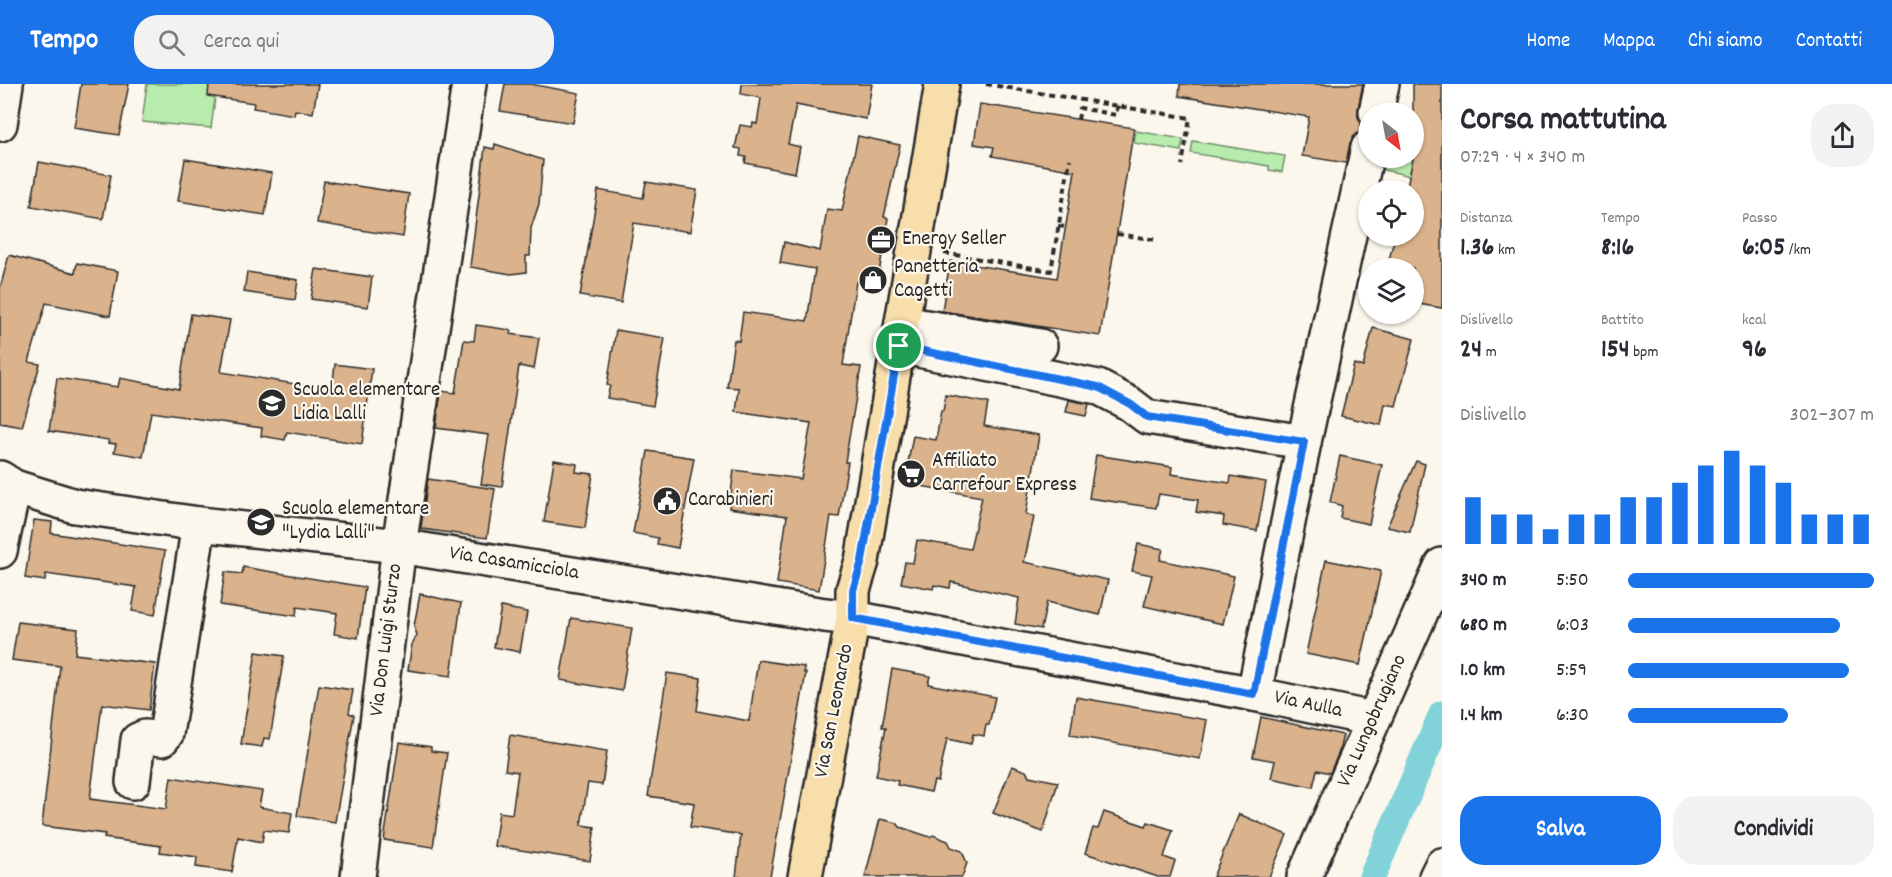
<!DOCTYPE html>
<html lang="it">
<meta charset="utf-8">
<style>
body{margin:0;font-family:Dekko,sans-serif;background:#f2f2f3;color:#2b2b33;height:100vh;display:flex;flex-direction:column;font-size:22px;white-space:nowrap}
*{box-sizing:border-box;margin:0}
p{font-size:20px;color:#7c7c81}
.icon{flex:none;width:33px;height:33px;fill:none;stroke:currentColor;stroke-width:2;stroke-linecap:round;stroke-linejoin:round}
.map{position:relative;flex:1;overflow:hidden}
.drawer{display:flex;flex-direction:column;background:#fff;width:450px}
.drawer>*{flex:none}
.needle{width:39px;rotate:149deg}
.buttons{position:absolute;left:1358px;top:18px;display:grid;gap:12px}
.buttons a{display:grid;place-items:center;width:66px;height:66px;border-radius:50%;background:#fff;box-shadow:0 2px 4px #0004;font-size:30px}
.pin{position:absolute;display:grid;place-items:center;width:51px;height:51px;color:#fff;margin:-26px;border:3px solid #fff;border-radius:50%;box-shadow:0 2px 6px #0007}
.round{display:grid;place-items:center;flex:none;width:63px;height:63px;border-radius:24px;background:#f2f2f3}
.overview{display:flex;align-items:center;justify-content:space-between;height:102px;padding:0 18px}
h1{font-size:33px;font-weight:800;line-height:45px}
.figures{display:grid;grid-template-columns:repeat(3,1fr);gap:9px;height:102px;padding:6px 18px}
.figures div{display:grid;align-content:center}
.figures b{font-size:26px;font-weight:800}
.figures small{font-size:16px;font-weight:400}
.figures p{font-size:16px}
.chart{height:168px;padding:12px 18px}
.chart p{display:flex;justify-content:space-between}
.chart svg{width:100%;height:108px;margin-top:6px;stroke:#1a73e8;stroke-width:6}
.action{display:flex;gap:12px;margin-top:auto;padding:12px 18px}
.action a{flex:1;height:69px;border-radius:24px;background:#1a73e8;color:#fff;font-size:24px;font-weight:800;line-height:69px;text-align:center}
.action a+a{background:#f2f2f3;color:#2b2b33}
ul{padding:0 18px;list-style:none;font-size:20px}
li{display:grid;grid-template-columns:96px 72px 1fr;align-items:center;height:45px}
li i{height:15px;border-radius:8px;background:#1a73e8}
header{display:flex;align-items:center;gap:36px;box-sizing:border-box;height:84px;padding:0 30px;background:#1a73e8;color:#fff}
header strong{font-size:28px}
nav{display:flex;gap:33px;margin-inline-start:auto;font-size:21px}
.search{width:420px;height:54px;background:#f2f2f3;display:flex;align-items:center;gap:15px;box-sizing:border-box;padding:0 21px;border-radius:24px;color:#7c7c81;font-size:22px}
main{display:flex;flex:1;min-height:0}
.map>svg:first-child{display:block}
.green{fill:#b7ecad;stroke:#718c6c;stroke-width:1.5}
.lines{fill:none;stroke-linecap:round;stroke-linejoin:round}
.canal{stroke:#81d2d9;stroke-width:27}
.building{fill:#dab28b;stroke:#2b2b2b;stroke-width:1.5}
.minor-casing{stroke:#2b2b2b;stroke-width:38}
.major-casing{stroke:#2b2b2b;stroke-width:38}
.path{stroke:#2b2b2b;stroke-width:4;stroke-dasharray:6 4.5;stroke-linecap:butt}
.minor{stroke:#fbf7ec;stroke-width:33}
.major{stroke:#f8deab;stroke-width:33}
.route-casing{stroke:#fff;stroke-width:12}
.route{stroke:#1a73e8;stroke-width:8}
.labels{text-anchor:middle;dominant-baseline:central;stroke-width:4.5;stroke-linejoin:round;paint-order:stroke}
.poi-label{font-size:21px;fill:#2b2b2b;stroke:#fbf7ec;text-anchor:start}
.street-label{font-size:21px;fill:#2b2b2b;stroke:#fbf7ec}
</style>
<header>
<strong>Tempo</strong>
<div class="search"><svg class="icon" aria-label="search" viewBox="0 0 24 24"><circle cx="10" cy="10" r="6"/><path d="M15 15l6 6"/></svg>Cerca qui</div>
<nav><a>Home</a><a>Mappa</a><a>Chi siamo</a><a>Contatti</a></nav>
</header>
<main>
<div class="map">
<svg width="1442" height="793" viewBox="0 0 1442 793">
<rect width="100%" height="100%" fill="#fbf7ec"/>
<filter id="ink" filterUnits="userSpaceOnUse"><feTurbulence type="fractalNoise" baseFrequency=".0167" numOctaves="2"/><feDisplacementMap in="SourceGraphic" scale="12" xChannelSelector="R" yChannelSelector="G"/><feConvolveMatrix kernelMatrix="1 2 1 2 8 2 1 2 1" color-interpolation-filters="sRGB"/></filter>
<g filter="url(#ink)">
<g class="green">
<polygon points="147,0 217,0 211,44 142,38"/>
<polygon points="1390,23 1442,34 1442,99 1375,84 1378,74 1413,74 1413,28 1388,28"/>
<polygon points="1136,47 1183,55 1181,67 1134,59"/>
<polygon points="1193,57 1285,72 1282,88 1269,86 1269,82 1191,69"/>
</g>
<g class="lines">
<polyline class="canal" points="1372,793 1442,630"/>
</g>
<g class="building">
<polygon points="81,0 129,0 119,51 74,44"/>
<polygon points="209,0 318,0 313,29 295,26 294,31 253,24 254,19 208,12"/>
<polygon points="505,0 530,0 579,9 573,39 500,27"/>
<polygon points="742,0 872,0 866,35 796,21 788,60 800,63 795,89 745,79 746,73 740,72 741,65 735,64 740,41 752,43 753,39 757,40 761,14 741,10"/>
<polygon points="1180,0 1363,0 1358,25 1358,33 1361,39 1360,48 1354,52 1350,59 1346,79 1302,72 1309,33 1179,12"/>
<polygon points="1413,0 1442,0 1442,224 1413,219 1413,184 1387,184 1395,152 1413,152 1413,106 1406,106 1413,75"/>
<polygon points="980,20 1134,44 1100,252 942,227 950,177 1057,194 1075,87 992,72 994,63 974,60"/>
<polygon points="858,52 900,61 884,133 888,134 877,202 856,198 843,281 861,283 845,378 848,378 839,433 831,432 819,506 777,499 787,432 729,424 734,386 801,395 811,339 736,328 739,304 727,303 734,256 739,257 743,228 807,237 815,185 780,179 784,158 820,167 827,125 842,127"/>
<polygon points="495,60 543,76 539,120 531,144 530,172 526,172 526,188 511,190 470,183 485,63 494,65"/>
<polygon points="185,75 272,89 265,131 178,117"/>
<polygon points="39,78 111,91 103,135 31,122"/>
<polygon points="324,97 409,110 403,153 317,139"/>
<polygon points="646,98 697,106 690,148 634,139 621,219 580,212 598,106 643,114"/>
<polygon points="9,171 75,189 77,179 118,187 110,232 46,219 29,278 40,280 22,343 0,339 0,204"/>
<polygon points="316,185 372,193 368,223 311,215"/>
<polygon points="247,188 298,196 295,216 244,208"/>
<polygon points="191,230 230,236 221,288 332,306 335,280 372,285 362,360 287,348 285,356 261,352 262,344 151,328 143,373 114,368 116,360 108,359 109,356 49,347 57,294 118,303 120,294 179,305"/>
<polygon points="476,241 511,246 510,250 539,254 534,285 519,282 502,403 481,400 489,351 436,344 441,307 455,309 464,256 474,257"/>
<polygon points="1373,244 1414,255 1396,322 1385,320 1381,341 1341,332 1354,280 1363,283"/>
<polygon points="616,246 665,254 653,322 607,314 610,302 607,301"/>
<polygon points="946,311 988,319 984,342 1039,351 1026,430 1034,433 1024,478 1108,496 1100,531 1047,518 1041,545 1015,540 1019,514 951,498 950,504 934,501 933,505 901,499 905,478 913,479 917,456 970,465 982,413 904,399 913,352 936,356 941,327 943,327"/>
<polygon points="1069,316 1089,320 1086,332 1066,328"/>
<polygon points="648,367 694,374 678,464 657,460 658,454 633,449"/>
<polygon points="1096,371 1172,383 1171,390 1230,399 1231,392 1266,398 1257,447 1223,441 1224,432 1196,428 1198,416 1159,410 1156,424 1089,414"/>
<polygon points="1340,372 1382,381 1369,440 1340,434 1342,422 1330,418"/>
<polygon points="554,376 577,380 576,388 593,390 585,444 544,438"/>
<polygon points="1416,377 1425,380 1410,448 1387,443"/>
<polygon points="428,395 495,405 487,454 422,445 421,443"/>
<polygon points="34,436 52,438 51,449 165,467 155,531 132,527 136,503 46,490 45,497 25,494"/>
<polygon points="1138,460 1163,465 1160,476 1234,492 1223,540 1144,522 1152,491 1132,487"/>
<polygon points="1326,476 1381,487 1360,581 1306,570"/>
<polygon points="243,483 365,503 358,554 334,550 337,529 297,523 296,532 220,521 225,488 242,490"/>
<polygon points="420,510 461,519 451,592 408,586 412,560 417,551 414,542"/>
<polygon points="501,523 527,528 520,568 494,563"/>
<polygon points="571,534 632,544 622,607 560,596"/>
<polygon points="18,538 78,545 75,570 155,580 149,626 102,620 90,715 166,725 171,693 262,707 259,723 292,729 289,749 264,746 262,758 238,753 232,788 196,783 197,773 160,768 161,762 104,754 105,750 42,742 60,582 12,576"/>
<polygon points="256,568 284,572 270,655 264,654 262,663 241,660"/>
<polygon points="758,576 804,583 804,589 806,589 770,793 736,793 741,751 690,743 694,719 648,712 667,589 701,594 697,627 749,637"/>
<polygon points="892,585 930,592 928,600 995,613 989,641 986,641 984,652 973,650 971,660 947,655 938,698 934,697 931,708 897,701 898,697 876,692 886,643 882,643"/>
<polygon points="319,601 353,606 349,629 354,631 335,738 297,732"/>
<polygon points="1076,613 1207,636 1200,675 1070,651"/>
<polygon points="1261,633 1343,651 1339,668 1330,689 1317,686 1313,703 1271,694 1275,677 1253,673"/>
<polygon points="510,651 607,667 602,701 588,699 581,741 595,743 590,777 494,762 499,728 512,730 518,688 505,686"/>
<polygon points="399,658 431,663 431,667 447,669 433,763 384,756"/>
<polygon points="1012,682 1026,687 1029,692 1058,698 1043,748 993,729"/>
<polygon points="1104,728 1146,742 1148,738 1173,746 1164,773 1175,777 1170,793 1158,793 1085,769 1093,744 1098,745"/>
<polygon points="1239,730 1287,751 1269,793 1213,793"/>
<polygon points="880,735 897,739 900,743 930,753 933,751 948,757 951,763 962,767 967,779 962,793 865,793"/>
</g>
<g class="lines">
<g class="minor-casing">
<g id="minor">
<polyline points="1376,28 1382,0"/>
<polyline points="0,40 6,0"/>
<polyline points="902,239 1040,262"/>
<polyline points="899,262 1098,303 1130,320 1147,333 1304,358"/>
<polyline points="0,394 14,403 75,422 199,440 399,462 825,531 853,534 1254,610 1373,635"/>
<polyline points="0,467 14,403"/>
<polyline points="1254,610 1304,358 1368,64"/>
<polyline points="133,698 138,656 145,653 162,655 166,650 199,440"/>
<polyline points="358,793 399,462 469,0"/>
<polyline points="1304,793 1442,481"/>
<polyline points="1436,793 1442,781"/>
</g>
</g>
<g class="major-casing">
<polyline id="major" points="805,793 853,534 853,506 862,477 942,0"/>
</g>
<g class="path">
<polyline points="986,0 1190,34 1182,81"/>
<polyline points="1078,36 1080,24 1116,31 1118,21"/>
<polyline points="1058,142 1066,143"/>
<polyline points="1117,150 1157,156"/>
<polyline points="944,169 1051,187 1070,75"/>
</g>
<use href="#minor" class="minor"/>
<use href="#major" class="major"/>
</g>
</g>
<g class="lines" filter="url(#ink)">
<g class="route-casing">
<polygon id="route" points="899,262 1098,303 1130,320 1147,333 1304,358 1254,610 853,534 853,506 862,477"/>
</g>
<use href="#route" class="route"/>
</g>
<defs>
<g id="office-disc" transform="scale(1.5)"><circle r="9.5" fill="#2b2b2b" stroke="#fbf7ec"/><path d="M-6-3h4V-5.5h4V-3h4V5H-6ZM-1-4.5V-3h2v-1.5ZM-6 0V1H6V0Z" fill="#fff"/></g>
<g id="shop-disc" transform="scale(1.5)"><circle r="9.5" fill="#2b2b2b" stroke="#fbf7ec"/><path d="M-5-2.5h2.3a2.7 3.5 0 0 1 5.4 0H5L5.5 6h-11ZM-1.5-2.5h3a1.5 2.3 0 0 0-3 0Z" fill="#fff"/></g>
<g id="school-disc" transform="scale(1.5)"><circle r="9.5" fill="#2b2b2b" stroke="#fbf7ec"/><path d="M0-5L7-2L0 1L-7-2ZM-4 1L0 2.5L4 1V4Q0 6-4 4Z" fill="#fff"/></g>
<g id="supermarket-disc" transform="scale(1.5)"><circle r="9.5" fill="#2b2b2b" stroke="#fbf7ec"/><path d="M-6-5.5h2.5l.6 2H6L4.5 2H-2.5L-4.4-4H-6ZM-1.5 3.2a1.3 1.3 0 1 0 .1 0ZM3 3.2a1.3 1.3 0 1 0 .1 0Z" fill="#fff"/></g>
<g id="civic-disc" transform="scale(1.5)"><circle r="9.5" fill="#2b2b2b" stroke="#fbf7ec"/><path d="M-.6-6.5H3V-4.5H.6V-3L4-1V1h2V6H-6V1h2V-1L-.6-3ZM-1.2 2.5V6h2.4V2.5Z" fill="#fff"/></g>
</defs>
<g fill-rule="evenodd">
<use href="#office-disc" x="881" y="156"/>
<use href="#shop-disc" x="873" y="196"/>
<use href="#school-disc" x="272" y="319"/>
<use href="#supermarket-disc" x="911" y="390"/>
<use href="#civic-disc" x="667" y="417"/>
<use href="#school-disc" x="261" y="438"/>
</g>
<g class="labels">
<g class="poi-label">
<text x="902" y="156">Energy Seller</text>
<text x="894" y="184">Panetteria<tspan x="894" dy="24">Cagetti</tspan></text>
<text x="293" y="307">Scuola elementare<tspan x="293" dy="24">Lidia Lalli</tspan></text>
<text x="932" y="378">Affiliato<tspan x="932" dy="24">Carrefour Express</tspan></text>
<text x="688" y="417">Carabinieri</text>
<text x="282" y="426">Scuola elementare<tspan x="282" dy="24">"Lydia Lalli"</tspan></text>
</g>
<g class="street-label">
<text transform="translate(514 480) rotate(9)">Via Casamicciola</text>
<text transform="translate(387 556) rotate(-83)">Via Don Luigi Sturzo</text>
<text transform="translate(1308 621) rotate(12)">Via Aulla</text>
<text transform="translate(835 627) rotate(-79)">Via San Leonardo</text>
<text transform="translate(1373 637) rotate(-66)">Via Lungobrugiano</text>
</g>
</g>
</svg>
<div class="buttons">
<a><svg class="needle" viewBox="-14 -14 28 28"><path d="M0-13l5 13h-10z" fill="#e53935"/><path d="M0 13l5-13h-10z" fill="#7c7c81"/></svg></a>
<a><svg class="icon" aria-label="locate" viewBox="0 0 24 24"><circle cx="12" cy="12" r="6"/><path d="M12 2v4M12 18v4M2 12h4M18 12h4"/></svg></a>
<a><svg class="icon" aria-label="layers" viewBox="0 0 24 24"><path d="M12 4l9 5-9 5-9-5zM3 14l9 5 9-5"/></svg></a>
</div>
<div class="pin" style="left:899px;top:262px;background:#1e9e55"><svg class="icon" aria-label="arrive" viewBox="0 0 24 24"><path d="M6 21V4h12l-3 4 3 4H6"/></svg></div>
</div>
<section class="drawer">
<div class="overview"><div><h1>Corsa mattutina</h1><p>07:29 · 4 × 340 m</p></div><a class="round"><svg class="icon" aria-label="share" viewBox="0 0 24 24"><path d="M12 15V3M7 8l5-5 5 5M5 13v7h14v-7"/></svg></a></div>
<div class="figures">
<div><p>Distanza</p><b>1.36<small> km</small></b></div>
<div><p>Tempo</p><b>8:16</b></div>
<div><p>Passo</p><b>6:05<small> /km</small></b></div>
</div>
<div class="figures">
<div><p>Dislivello</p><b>24<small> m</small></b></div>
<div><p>Battito</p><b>154<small> bpm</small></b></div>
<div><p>kcal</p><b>96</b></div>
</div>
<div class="chart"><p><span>Dislivello</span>302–307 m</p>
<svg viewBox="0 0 160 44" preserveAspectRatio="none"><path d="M5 44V25M15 44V32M25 44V32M35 44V38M45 44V32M55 44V32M65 44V25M75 44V25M85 44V19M95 44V12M105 44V6M115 44V12M125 44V19M135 44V32M145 44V32M155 44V32"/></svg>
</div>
<ul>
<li><b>340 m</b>5:50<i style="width:100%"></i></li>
<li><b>680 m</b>6:03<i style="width:86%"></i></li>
<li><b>1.0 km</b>5:59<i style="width:90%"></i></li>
<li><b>1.4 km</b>6:30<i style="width:65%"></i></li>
</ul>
<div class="action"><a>Salva</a><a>Condividi</a></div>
</section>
</main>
